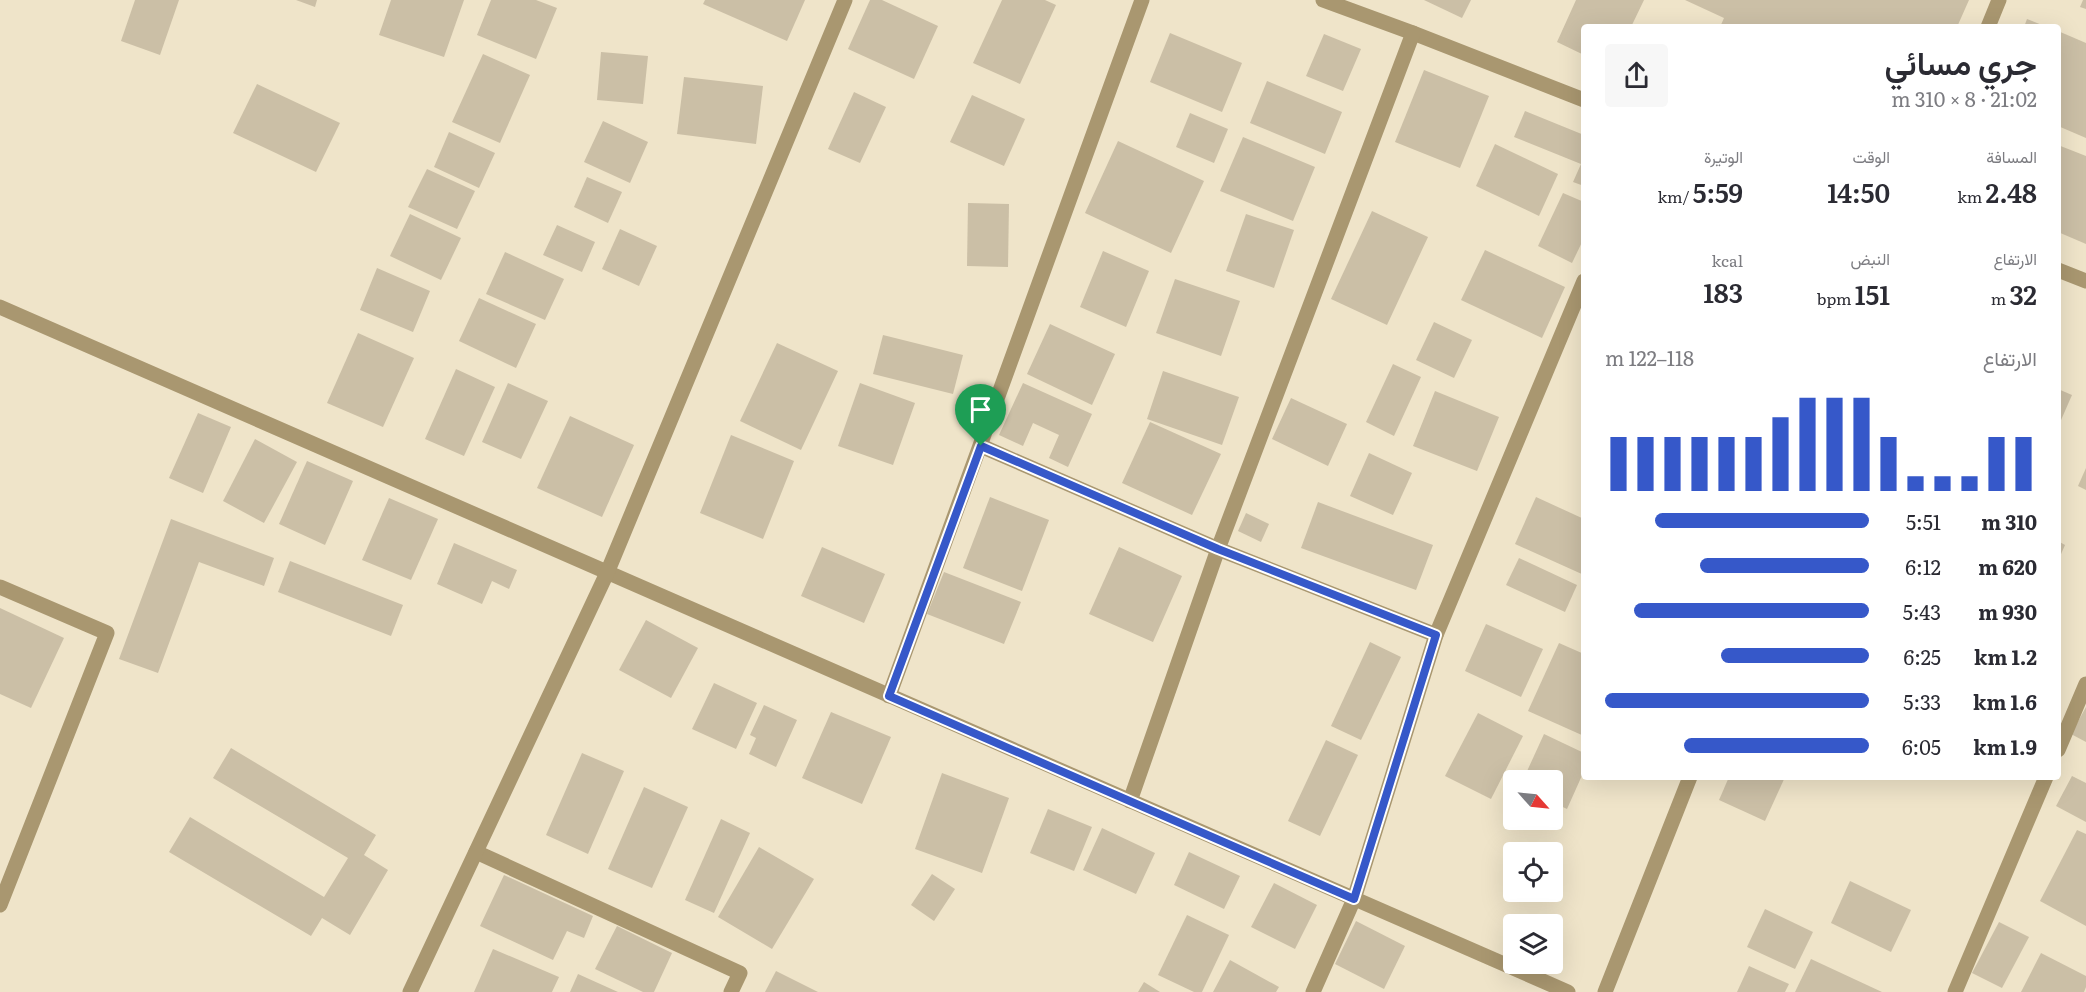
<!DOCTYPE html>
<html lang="ar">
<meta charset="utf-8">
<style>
body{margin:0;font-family:Literata,Vazirmatn,serif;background:#f7f7f7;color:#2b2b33;direction:rtl;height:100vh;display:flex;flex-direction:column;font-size:22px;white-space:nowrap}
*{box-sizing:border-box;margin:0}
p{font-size:20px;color:#7c7c81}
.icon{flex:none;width:33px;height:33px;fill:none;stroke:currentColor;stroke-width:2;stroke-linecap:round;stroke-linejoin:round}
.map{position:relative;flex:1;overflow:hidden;direction:ltr}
.panel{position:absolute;left:1581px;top:24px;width:480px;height:756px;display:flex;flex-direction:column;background:#fff;border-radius:6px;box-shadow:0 6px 24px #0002;direction:rtl}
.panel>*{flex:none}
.needle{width:39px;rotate:117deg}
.buttons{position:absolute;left:1503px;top:770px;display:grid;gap:12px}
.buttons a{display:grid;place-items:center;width:60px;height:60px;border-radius:6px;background:#fff;box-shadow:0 6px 24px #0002;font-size:30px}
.pin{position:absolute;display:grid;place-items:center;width:51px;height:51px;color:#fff;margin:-62px -26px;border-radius:50% 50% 50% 0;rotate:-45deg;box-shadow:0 0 6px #0007}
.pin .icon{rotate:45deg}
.round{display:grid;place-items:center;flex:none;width:63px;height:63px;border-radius:6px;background:#f7f7f7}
.head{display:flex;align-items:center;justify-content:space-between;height:102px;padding:0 24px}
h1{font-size:33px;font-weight:600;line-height:45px}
.stats{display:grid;grid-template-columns:repeat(3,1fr);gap:9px;height:102px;padding:6px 24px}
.stats div{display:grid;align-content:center}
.stats b{font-size:26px;font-weight:600}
.stats small{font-size:16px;font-weight:400}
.stats p{font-size:16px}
.chart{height:168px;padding:12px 24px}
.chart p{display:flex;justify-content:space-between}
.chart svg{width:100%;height:108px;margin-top:6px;stroke:#3658c9;stroke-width:6}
ul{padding:0 24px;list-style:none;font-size:20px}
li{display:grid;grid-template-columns:96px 72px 1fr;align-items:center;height:45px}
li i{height:15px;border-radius:8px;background:#3658c9}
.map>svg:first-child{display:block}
.building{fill:#cbbfa6}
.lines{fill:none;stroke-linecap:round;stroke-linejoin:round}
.minor{stroke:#a99770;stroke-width:15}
.route-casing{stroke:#fff;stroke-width:12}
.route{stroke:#3658c9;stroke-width:8}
</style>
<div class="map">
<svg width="2086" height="992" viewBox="0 0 2086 992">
<rect width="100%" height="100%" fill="#efe4c9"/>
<g class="building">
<polygon points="135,0 179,0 160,55 121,41"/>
<polygon points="296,0 317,0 315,7"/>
<polygon points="391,0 464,0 444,57 379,35"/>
<polygon points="491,0 536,0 557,8 536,59 477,35"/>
<polygon points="705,0 805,0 787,41 703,4"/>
<polygon points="870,0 882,0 938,26 914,79 848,49"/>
<polygon points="1002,0 1045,0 1056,5 1020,84 973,63"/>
<polygon points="1424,0 1471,0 1462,18"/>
<polygon points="1576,0 1644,0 1631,27 1584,27 1584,55 1557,42"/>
<polygon points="1685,0 1969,0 1957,27 1785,27 1780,25 1779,27 1720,27 1724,18"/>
<polygon points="2083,0 2086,0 2086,9 2080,7"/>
<polygon points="2027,19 2047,27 2024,27"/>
<polygon points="2058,31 2086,43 2086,138 2058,126"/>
<polygon points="1170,33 1242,63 1222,112 1150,82"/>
<polygon points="1324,34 1361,49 1343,91 1306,76"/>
<polygon points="601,52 648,56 643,104 597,100"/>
<polygon points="483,54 530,75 500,143 452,122"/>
<polygon points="1424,70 1489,96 1460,168 1395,142"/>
<polygon points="684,77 763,86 756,144 677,134"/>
<polygon points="1267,81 1342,112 1325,154 1250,123"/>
<polygon points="257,84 340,123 316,172 233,133"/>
<polygon points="854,92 886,107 860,163 828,149"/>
<polygon points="972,95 1025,119 1004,166 950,142"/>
<polygon points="1525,111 1584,135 1584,186 1573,182 1581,164 1514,137"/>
<polygon points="1190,113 1228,129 1214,163 1176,147"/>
<polygon points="603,121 648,142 630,183 584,162"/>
<polygon points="449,132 495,153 479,188 434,167"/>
<polygon points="1243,137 1315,167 1293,221 1220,191"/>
<polygon points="1118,141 1204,181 1171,253 1085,213"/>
<polygon points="1495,144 1558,174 1539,216 1476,186"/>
<polygon points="2058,145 2086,156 2086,244 2058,232"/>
<polygon points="427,169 475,191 457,229 408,207"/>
<polygon points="587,177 622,192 608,223 574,207"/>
<polygon points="1563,193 1584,202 1584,238 1572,263 1538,246"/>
<polygon points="968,203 1009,204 1008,267 967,266"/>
<polygon points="1372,211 1428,237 1387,325 1331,299"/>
<polygon points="410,214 461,238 441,280 390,256"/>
<polygon points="1246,214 1294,230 1274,288 1226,271"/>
<polygon points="557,225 595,242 582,272 543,255"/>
<polygon points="620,229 657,246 639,286 602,269"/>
<polygon points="1485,250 1565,287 1542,338 1461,300"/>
<polygon points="1103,251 1149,271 1126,327 1080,307"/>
<polygon points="505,252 564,279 545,320 486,294"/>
<polygon points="377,268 430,291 413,332 360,310"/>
<polygon points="1175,279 1240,301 1221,356 1156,333"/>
<polygon points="479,298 536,324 516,368 459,341"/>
<polygon points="1434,322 1472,340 1454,378 1416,360"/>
<polygon points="1050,324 1115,354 1092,405 1027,374"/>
<polygon points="358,333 414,358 383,427 327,403"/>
<polygon points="883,335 963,355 953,394 873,374"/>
<polygon points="777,343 838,371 801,450 740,421"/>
<polygon points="1393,364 1421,377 1394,436 1366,422"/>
<polygon points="456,369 495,387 464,456 425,439"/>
<polygon points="1163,371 1239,397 1222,445 1147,419"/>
<polygon points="508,383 548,401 521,459 482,442"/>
<polygon points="860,383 915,403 893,465 838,446"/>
<polygon points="1023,383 1092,414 1068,467 1049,458 1059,435 1033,423 1023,446 999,435"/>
<polygon points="2058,389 2072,395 2058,427"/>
<polygon points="1435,391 1499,417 1477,471 1413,446"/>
<polygon points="1291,398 1347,424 1328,466 1272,439"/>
<polygon points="198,413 231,427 203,493 169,478"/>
<polygon points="570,416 634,445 602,517 537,488"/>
<polygon points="1150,422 1221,454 1192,515 1122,483"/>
<polygon points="731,435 794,461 763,539 700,513"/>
<polygon points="255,439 297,462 264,523 223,501"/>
<polygon points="1369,453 1412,473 1393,515 1350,496"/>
<polygon points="307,461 353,481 325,545 279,524"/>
<polygon points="2086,468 2086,490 2078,486"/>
<polygon points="990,497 1049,520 1022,591 963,568"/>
<polygon points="1536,497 1584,519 1584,575 1515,544"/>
<polygon points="389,498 438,519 411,580 362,560"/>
<polygon points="1318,502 1433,545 1416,590 1301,548"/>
<polygon points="1246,513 1269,524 1261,542 1238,531"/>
<polygon points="171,519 274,558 264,586 199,562 158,673 119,659"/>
<polygon points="2058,541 2065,545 2058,561"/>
<polygon points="454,543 517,570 509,589 492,581 482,604 437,584"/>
<polygon points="822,547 885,574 864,623 801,596"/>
<polygon points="1119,547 1182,576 1153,642 1089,614"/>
<polygon points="1519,558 1577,585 1565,612 1506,585"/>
<polygon points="290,561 403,605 391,636 278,592"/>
<polygon points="944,572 1021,602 1004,644 927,614"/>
<polygon points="0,608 64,638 31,708 0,694"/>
<polygon points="646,620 698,648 671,698 619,670"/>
<polygon points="1486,624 1543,649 1521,697 1465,671"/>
<polygon points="1370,642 1401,657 1361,740 1331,726"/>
<polygon points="1559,643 1584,654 1584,736 1528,711"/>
<polygon points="714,683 757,703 736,749 692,729"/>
<polygon points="764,705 797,720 776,767 749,754 756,738 750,735"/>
<polygon points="2086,707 2086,742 2071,734"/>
<polygon points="831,712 891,737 862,804 802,778"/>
<polygon points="1478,713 1523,736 1491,799 1445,776"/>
<polygon points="1544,734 1584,753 1584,771 1567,809 1552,802 1552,780 1523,780"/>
<polygon points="1326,740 1358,755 1320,836 1288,821"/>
<polygon points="231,748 376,835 364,855 388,870 350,935 322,918 311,936 169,852 190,817 324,897 348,858 213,778"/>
<polygon points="582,753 624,771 588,854 546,835"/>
<polygon points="942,773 1009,798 982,873 915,849"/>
<polygon points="2072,776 2086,783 2086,822 2056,806"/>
<polygon points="1729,777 1785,777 1765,821 1719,800"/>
<polygon points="644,787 688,807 652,888 608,869"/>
<polygon points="1048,809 1092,827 1074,871 1030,853"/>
<polygon points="721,819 750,833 714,913 685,900"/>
<polygon points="1102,828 1155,853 1136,894 1083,870"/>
<polygon points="2077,830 2086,834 2086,926 2040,901"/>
<polygon points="759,847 814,879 772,949 718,917"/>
<polygon points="1189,852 1240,876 1224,909 1174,885"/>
<polygon points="932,874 955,889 934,921 911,905"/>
<polygon points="504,875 593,916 584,938 567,931 553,960 480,926"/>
<polygon points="1850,881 1911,910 1891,952 1831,923"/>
<polygon points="1274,883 1317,905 1295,949 1251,927"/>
<polygon points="1765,909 1813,932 1795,969 1747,947"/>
<polygon points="1187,915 1229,935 1202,992 1194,992 1158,975"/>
<polygon points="1356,921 1405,946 1384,989 1335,964"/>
<polygon points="1999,922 2029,937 2002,988 1972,973"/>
<polygon points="617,926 672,953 654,992 643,992 595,969"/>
<polygon points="493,949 559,977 552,992 474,992"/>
<polygon points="2041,953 2086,976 2086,987 2084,992 2021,992"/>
<polygon points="1811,959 1882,992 1795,992"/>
<polygon points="1230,960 1279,987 1276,992 1213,992"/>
<polygon points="1749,966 1789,984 1785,992 1737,992"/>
<polygon points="776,971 818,992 765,992"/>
<polygon points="578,974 618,992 570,992"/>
<polygon points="1144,982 1160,992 1138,992"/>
</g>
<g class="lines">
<g class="minor">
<polyline points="1323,0 1413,33 1584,100"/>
<polyline points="1988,27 1999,0"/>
<polyline points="2058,270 2086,281"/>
<polyline points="0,307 1568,992"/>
<polyline points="981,446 1218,549 1436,635"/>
<polyline points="0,587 107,633 0,905"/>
<polyline points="889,696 1142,0"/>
<polyline points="2058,750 2086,684"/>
<polyline points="1130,801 1218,549 1413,33"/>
<polyline points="476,852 740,973 731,992"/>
<polyline points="410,992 607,573 845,0"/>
<polyline points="1313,992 1354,899 1436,635 1584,281"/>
<polyline points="1605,992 1690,777"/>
<polyline points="1955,992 2046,777"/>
</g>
</g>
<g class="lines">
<g class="route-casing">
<polygon id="route" points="981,446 1218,549 1436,635 1354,899 889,696"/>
</g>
<use href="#route" class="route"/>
</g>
</svg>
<div class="buttons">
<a><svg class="needle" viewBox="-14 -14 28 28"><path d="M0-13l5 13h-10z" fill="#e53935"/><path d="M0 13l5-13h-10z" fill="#7c7c81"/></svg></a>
<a><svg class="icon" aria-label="locate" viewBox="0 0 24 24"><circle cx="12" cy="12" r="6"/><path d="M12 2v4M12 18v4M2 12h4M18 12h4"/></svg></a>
<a><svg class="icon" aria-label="layers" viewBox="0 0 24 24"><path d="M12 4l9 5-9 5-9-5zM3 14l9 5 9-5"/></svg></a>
</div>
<div class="pin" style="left:981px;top:446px;background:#1e9e55"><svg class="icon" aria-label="arrive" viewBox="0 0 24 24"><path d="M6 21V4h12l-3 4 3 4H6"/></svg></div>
<section class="panel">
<div class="head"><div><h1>جري مسائي</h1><p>21:02 · 8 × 310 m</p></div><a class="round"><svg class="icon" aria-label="share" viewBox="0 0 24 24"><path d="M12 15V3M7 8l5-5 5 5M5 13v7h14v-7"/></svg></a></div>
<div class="stats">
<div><p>المسافة</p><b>2.48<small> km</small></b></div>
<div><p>الوقت</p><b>14:50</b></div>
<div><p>الوتيرة</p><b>5:59<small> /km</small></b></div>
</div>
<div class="stats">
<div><p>الارتفاع</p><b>32<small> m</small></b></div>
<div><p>النبض</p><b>151<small> bpm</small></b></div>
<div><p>kcal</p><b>183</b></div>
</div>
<div class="chart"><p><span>الارتفاع</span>118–122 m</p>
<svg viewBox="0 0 160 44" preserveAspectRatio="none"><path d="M5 44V22M15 44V22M25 44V22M35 44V22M45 44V22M55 44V22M65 44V14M75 44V6M85 44V6M95 44V6M105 44V22M115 44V38M125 44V38M135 44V38M145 44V22M155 44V22"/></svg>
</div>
<ul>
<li><b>310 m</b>5:51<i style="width:81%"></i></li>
<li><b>620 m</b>6:12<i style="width:64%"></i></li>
<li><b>930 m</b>5:43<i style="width:89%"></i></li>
<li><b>1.2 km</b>6:25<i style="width:56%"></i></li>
<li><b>1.6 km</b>5:33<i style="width:100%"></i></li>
<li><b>1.9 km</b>6:05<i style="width:70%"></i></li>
</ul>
</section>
</div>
